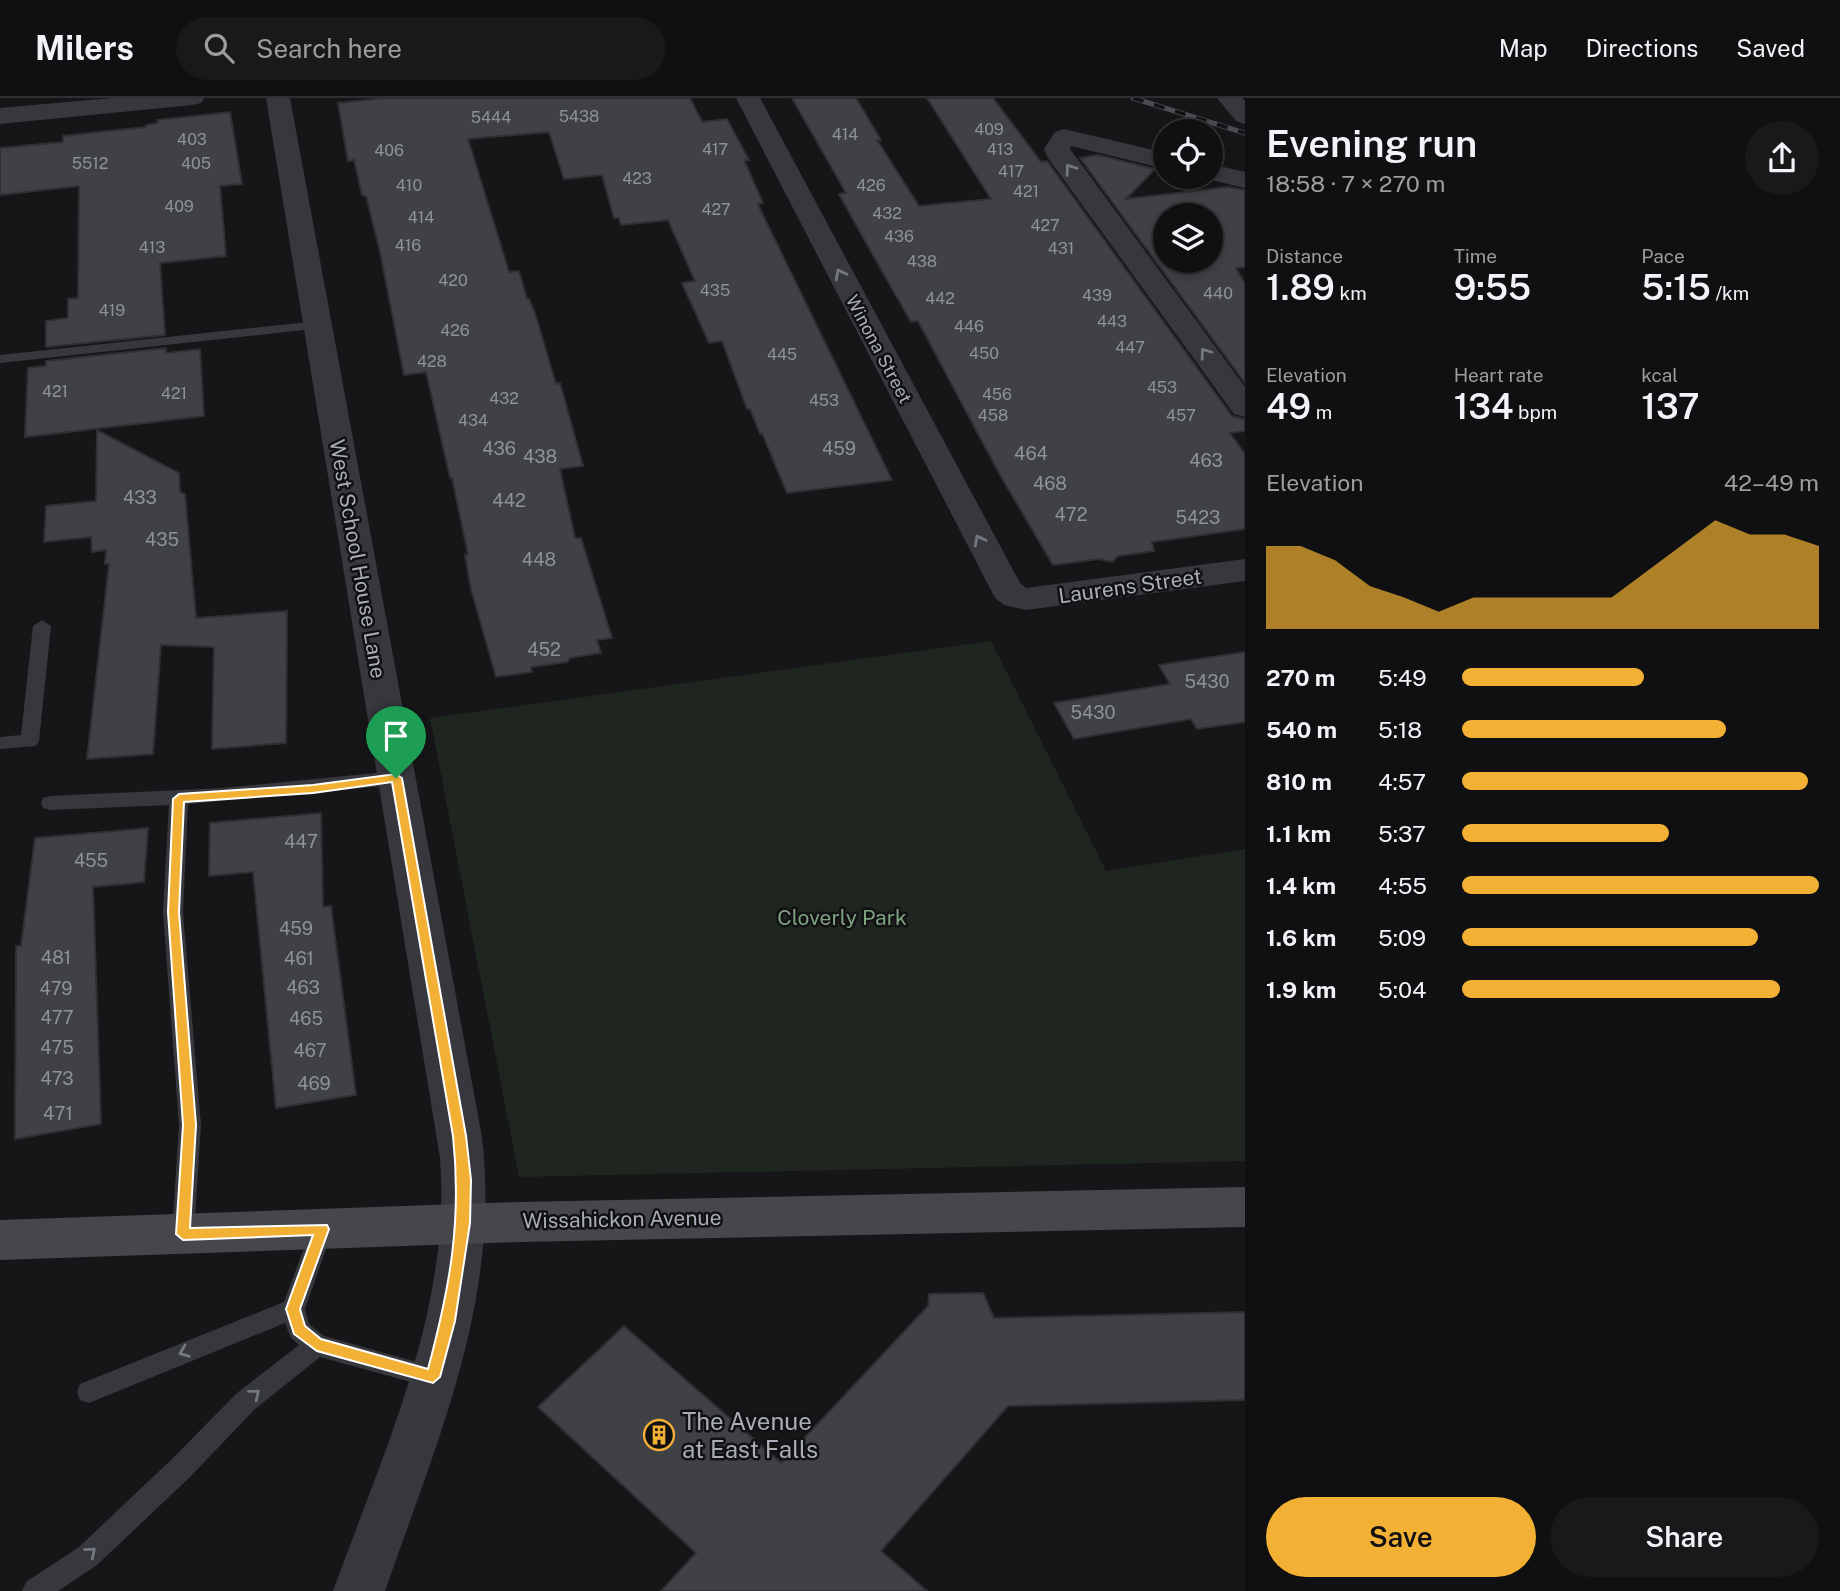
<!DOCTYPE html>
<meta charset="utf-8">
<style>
body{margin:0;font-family:"Public Sans",sans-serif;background:#19191b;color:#f1f3f6;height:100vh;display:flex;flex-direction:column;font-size:26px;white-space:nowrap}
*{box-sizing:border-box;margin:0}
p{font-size:23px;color:#9c9d9f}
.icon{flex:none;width:38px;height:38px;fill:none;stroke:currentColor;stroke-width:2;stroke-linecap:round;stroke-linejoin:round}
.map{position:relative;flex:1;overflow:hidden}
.sheet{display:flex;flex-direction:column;background:#101012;width:595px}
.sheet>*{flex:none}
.buttons{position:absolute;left:1153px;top:21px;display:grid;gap:14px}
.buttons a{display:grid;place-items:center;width:70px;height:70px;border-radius:50%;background:#101012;box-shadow:0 4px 10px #0003,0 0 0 2px #303032;font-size:35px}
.pin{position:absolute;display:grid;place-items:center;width:60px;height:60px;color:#fff;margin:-72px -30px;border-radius:50% 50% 50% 0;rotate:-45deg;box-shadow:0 0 7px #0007}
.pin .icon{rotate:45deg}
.round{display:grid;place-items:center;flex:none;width:74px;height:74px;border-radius:37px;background:#19191b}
.overview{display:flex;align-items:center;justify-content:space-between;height:119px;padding:0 21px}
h1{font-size:38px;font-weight:600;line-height:52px}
.metrics{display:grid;grid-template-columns:repeat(3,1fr);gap:10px;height:119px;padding:7px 21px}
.metrics div{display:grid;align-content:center}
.metrics b{font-size:35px;font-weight:600}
.metrics small{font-size:19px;font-weight:400}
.metrics p{font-size:19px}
.chart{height:196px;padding:14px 21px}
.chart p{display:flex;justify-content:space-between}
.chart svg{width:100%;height:126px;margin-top:7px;fill:#f2b134;opacity:.7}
.cta{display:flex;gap:14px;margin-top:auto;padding:14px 21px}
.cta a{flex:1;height:80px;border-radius:42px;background:#f2b134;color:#111;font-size:28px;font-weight:600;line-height:80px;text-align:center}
.cta a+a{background:#19191b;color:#f1f3f6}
ul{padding:0 21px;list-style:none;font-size:23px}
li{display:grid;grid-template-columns:112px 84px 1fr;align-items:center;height:52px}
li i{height:18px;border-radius:9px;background:#f2b134}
header{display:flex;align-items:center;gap:42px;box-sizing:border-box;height:98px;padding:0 35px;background:#101012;border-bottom:2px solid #303032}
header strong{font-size:33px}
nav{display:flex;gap:38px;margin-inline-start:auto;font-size:24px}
.search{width:490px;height:63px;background:#19191b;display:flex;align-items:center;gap:18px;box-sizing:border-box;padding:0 24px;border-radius:38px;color:#9c9d9f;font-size:26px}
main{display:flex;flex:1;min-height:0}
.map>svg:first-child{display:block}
.green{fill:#1e261f}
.building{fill:#404145;stroke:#303034;stroke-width:2;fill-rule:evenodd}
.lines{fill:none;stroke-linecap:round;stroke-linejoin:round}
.lane{fill:#37383d;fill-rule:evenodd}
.street{fill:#37383d;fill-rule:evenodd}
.secondary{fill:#45474d;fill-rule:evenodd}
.rail-casing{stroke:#4a4c52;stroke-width:5}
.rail{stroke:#111113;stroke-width:3.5;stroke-dasharray:11;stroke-linecap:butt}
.oneway{stroke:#757881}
.route{fill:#f2b134;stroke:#fff;stroke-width:2;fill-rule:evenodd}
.labels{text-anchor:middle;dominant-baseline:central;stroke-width:5;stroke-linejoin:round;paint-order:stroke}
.far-number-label{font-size:16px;fill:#8e929b}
.far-street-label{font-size:18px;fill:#a8adb8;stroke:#111113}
.number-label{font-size:18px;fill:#8e929b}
.street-label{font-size:21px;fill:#a8adb8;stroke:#111113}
.park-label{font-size:21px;fill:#7fa381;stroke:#111113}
.near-poi-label{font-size:24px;fill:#a8adb8;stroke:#111113;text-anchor:start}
</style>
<header>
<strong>Milers</strong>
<div class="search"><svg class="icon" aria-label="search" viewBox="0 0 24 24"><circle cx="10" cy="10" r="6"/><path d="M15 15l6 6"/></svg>Search here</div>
<nav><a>Map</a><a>Directions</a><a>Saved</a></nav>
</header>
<main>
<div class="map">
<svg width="1245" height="1493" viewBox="0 0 1245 1493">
<rect width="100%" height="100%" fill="#161618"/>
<polygon class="green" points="991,543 1106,773 1245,751 1245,1063 519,1079 430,620"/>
<g class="building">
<polygon points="385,0 690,0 702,24 727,21 749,62 744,62 763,105 758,106 761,113 892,382 787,395 762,335 760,336 750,311 747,311 722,243 709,245 682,185 695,183 668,122 621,127 619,120 614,120 602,77 564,81 549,34 468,41 509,174 519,173 527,201 529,201 535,215 556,286 560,285 583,368 560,371 575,440 581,440 612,540 597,542 601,555 570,560 567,564 531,569 532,574 496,579 471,491 465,457 468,456 452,380 450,380 426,274 404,277 380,154 366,98 362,97 354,62 348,63 338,5"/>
<polygon points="792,0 856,0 881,42 877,42 919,108 991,101 927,0 993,0 1041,64 1047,63 1232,318 1245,321 1245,333 1230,335 1245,356 1245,431 1152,444 1154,453 1118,458 1112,464 1099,461 1053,467 1000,377 918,223 911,224 870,152 839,96 846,95"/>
<polygon points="230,14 242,86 220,88 226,158 160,165 165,237 46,249 46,223 68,220 68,201 78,200 79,88 0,97 0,50 63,44 63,38 146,29 146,27 158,25 157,22"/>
<path d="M1098,57L1155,71L1126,101L1228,89L1245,92V169L1236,170L1245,186V285L1080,60ZM1166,117H1211V163H1166Z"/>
<polygon points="166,250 166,255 200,251 204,318 25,339 28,270 46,268 46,263"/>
<polygon points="97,332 179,375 180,394 185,396 196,520 287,513 286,645 212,651 214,549 161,547 153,656 87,661 109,466 105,466 106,452 92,454 91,439 44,444 46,408 96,403"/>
<polygon points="1245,554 1245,624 1197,631 1191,621 1074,641 1054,605 1170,586 1159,567"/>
<polygon points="321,715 323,809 331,808 356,997 276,1010 253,774 209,778 210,725"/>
<polygon points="148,730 144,784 93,789 101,1026 15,1041 16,848 21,848 35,740"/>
<polygon points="983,1195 994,1220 1245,1214 1245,1302 1008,1308 881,1453 927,1493 661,1493 696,1455 538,1309 624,1228 781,1365 928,1208 929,1196"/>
</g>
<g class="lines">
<g class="lane">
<polygon points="317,223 324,227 322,230 0,265 0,257"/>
<polygon points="42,522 51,528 39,643 36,648 0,651 0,639 21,637 33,528"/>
<polygon points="396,673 403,675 405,680 403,685 396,687 188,706 183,814 201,1027 194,1136 191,1143 183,1146 175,1143 172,1136 179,1027 163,814 169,707 50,712 43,710 41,705 43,700 50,698 223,690"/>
<polygon points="322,1121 330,1124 333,1131 305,1211 309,1226 324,1238 442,1271 445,1279 442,1287 433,1290 320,1259 255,1311 190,1379 97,1467 58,1493 22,1493 26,1484 79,1449 172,1361 237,1295 299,1247 291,1240 285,1225 89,1305 80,1302 77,1294 80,1286 284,1204 311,1131 314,1124"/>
</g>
<g class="street">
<polygon points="112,0 204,0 201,5 192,7 0,26 0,10"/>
<path d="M266,0H290L482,1039C501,1201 437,1343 385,1493H333C383,1355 452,1210 440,1060Z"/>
<polygon points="736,0 760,0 1020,485 1026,490 1245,461 1245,483 1026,512 1004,507 995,500"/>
<polygon points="1217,0 1242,0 1245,3 1245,26 1236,23"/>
<polygon points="1064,31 1166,55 1166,71 1071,48 1070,51 1245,289 1245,319 1234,316 1048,60 1044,51 1055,34"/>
<polygon points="1211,66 1245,74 1245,90 1202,80 1211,79"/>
</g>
<polygon class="secondary" points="1245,1089 1245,1129 520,1144 0,1162 0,1122 520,1104"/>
<g class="rail-casing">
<polyline id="rail" points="1133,0 1245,35"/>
</g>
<use href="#rail" class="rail"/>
</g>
<defs><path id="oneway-chevron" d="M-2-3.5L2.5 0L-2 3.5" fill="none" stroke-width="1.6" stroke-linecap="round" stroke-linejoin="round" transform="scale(1.75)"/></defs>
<g class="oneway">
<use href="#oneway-chevron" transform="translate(1070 71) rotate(-126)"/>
<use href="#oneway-chevron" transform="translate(840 176) rotate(-118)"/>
<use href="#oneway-chevron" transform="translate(1205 255) rotate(-126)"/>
<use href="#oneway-chevron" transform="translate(979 442) rotate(-118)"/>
<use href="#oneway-chevron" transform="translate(184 1254) rotate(159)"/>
<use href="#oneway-chevron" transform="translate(255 1296) rotate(-39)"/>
<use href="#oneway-chevron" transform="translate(91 1454) rotate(-40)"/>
</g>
<path class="route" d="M396,676L402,680L466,1038L471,1082L470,1125L455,1223L440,1279L433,1285L317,1253L294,1236L286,1211L313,1137L183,1142L176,1136L183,1027L168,814L173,701L179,696L313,687ZM392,684L453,1038C462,1123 450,1189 428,1271L321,1241L305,1228L300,1211L329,1131L327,1127L190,1130L196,1027L179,814L184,704L313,695Z"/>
<defs>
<g id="building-ring" transform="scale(1.575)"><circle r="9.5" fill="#111113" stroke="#f2b134" stroke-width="1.5"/><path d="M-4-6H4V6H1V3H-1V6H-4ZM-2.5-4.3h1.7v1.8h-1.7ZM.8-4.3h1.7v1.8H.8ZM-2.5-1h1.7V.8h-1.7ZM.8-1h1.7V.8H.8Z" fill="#f2b134"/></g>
</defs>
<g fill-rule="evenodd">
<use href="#building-ring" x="659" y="1337"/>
</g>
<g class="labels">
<g class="far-number-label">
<text x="579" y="18">5438</text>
<text x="491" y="19">5444</text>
<text x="989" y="31">409</text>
<text x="845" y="36">414</text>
<text x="192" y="41">403</text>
<text x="715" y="51">417</text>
<text x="1000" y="51">413</text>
<text x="389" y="52">406</text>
<text x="90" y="65">5512</text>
<text x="196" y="65">405</text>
<text x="1011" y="73">417</text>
<text x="637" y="80">423</text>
<text x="409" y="87">410</text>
<text x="871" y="87">426</text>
<text x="1026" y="93">421</text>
<text x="179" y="108">409</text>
<text x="716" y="111">427</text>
<text x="887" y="115">432</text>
<text x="421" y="119">414</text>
<text x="1045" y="127">427</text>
<text x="899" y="138">436</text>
<text x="408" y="147">416</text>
<text x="152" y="149">413</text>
<text x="1061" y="150">431</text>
<text x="922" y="163">438</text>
<text x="453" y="182">420</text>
<text x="715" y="192">435</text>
<text x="1218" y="195">440</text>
<text x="1097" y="197">439</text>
<text x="940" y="200">442</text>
<text x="112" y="212">419</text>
<text x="1112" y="223">443</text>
<text x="969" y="228">446</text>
<text x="455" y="232">426</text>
<text x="1130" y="249">447</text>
<text x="984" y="255">450</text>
<text x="782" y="256">445</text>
<text x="432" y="263">428</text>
<text x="1162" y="289">453</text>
<text x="55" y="293">421</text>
<text x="174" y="295">421</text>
<text x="997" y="296">456</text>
<text x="504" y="300">432</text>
<text x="824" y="302">453</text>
<text x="993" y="317">458</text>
<text x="1181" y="317">457</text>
<text x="473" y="322">434</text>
</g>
<g class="far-street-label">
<text transform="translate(879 251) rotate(62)">Winona Street</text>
</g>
<g class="number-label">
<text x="499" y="350">436</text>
<text x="839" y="350">459</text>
<text x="1031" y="355">464</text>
<text x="540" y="358">438</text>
<text x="1206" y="362">463</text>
<text x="1050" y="385">468</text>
<text x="140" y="399">433</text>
<text x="509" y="402">442</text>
<text x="1071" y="416">472</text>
<text x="1198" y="419">5423</text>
<text x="162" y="441">435</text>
<text x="539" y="461">448</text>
<text x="544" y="551">452</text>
<text x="1207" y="583">5430</text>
<text x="1093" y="614">5430</text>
<text x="301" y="743">447</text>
<text x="91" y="762">455</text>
<text x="296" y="830">459</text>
<text x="56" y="859">481</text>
<text x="299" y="860">461</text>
<text x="303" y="889">463</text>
<text x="56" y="890">479</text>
<text x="57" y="919">477</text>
<text x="306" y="920">465</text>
<text x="57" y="949">475</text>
<text x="310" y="952">467</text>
<text x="57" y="980">473</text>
<text x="314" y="985">469</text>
<text x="58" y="1015">471</text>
</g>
<g class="street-label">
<text transform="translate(358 461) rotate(80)">West School House Lane</text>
<text transform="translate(1130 488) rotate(-8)">Laurens Street</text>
<text transform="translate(622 1121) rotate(-1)">Wissahickon Avenue</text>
</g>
<g class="park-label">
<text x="842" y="819">Cloverly Park</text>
</g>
<g class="near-poi-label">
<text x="682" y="1323">The Avenue<tspan x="682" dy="28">at East Falls</tspan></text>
</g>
</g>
</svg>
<div class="buttons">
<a><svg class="icon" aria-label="locate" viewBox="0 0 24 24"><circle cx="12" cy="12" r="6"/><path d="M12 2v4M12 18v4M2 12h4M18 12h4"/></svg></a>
<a><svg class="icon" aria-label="layers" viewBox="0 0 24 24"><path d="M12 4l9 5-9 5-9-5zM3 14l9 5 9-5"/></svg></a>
</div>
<div class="pin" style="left:396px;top:680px;background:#1e9e55"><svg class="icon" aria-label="arrive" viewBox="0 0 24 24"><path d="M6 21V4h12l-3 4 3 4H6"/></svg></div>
</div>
<section class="sheet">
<div class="overview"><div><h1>Evening run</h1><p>18:58 · 7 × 270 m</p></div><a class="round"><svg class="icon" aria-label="share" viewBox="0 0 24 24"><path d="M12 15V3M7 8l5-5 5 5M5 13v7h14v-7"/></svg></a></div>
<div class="metrics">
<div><p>Distance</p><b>1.89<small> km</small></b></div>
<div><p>Time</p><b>9:55</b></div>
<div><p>Pace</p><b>5:15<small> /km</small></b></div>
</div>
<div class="metrics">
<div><p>Elevation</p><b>49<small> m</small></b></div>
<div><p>Heart rate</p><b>134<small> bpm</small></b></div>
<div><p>kcal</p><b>137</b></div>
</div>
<div class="chart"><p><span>Elevation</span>42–49 m</p>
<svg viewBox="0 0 160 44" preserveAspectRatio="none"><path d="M0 44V15L10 15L20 20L30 29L40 33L50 38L60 33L70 33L80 33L90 33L100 33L110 24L120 15L130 6L140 11L150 11L160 15V44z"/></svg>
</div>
<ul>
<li><b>270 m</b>5:49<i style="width:51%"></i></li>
<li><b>540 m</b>5:18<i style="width:74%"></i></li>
<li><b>810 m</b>4:57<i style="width:97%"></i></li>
<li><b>1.1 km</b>5:37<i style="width:58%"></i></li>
<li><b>1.4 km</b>4:55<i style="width:100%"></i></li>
<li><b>1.6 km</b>5:09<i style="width:83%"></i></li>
<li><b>1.9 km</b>5:04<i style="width:89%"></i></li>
</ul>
<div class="cta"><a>Save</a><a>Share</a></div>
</section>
</main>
